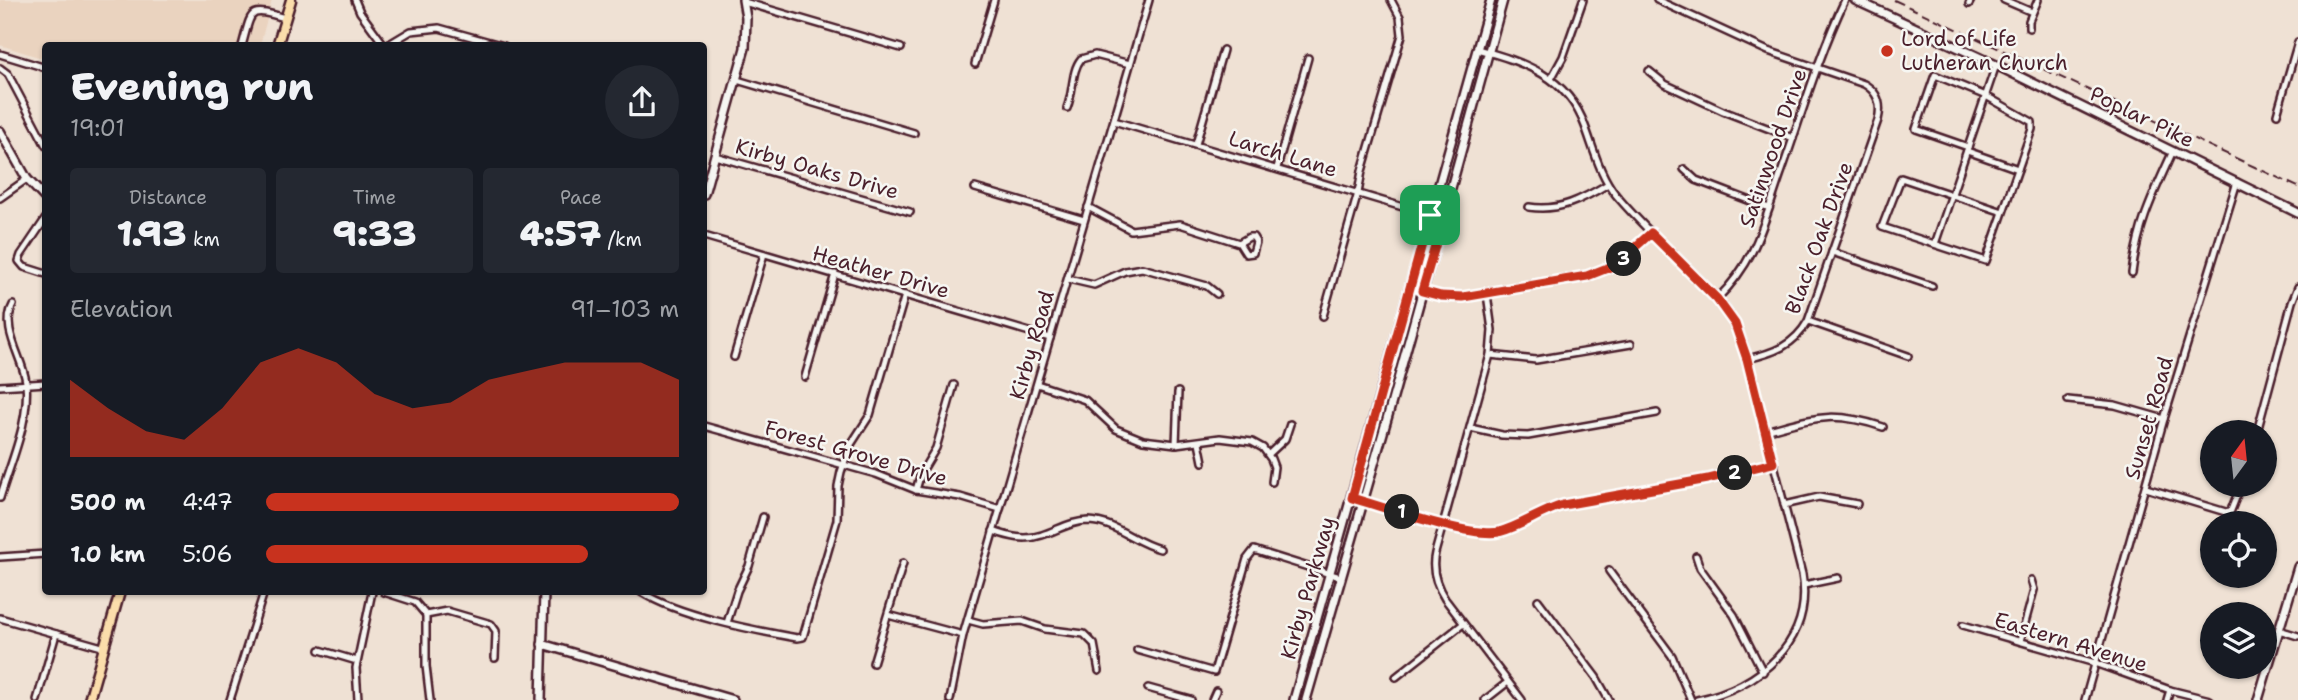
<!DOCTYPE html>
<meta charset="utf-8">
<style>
body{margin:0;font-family:"Shantell Sans",sans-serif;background:#242831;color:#f1f3f6;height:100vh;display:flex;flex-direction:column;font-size:26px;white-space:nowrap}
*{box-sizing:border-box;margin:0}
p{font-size:23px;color:#9ea1a6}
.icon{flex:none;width:38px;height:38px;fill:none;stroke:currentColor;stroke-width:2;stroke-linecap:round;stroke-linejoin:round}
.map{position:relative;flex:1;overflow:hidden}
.drawer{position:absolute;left:42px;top:42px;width:665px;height:553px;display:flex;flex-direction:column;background:#171b24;border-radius:7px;box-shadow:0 2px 5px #0004}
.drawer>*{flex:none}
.needle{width:46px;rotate:15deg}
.tools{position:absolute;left:2200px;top:420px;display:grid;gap:14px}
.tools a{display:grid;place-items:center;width:77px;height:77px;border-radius:50%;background:#171b24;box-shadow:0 2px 5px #0004;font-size:35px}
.pin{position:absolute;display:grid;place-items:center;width:60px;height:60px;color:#fff;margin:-30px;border-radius:14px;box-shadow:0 4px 10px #0006}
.km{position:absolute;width:35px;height:35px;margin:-18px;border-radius:50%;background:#222;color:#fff;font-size:19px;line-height:35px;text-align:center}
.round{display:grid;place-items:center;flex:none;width:74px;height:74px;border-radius:37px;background:#242831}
.overview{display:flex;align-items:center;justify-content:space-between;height:119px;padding:0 28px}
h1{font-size:38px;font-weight:800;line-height:52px}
.metrics{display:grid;grid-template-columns:repeat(3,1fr);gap:10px;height:119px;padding:7px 28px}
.metrics div{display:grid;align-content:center;border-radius:7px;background:#242831;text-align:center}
.metrics b{font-size:35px;font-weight:800}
.metrics small{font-size:19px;font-weight:400}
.metrics p{font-size:19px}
.chart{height:196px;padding:14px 28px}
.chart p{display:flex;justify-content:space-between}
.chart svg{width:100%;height:126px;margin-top:7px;fill:#c8321e;opacity:.7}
ul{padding:0 28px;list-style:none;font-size:23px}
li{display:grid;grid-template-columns:112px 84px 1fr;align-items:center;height:52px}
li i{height:18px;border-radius:9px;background:#c8321e}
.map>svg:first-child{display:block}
.built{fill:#ead3bf}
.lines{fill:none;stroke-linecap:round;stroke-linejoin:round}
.street-casing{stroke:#4a1f2b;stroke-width:10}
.secondary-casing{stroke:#4a1f2b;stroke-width:12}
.primary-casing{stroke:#4a1f2b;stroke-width:13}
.street{stroke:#f6f6f2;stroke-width:5}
.secondary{stroke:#f6f6f2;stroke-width:7}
.primary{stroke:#fbddab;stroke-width:8}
.rail{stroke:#4a1f2b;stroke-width:2;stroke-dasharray:10 5;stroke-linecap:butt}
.route-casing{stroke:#fff;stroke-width:14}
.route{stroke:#c8321e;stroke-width:9}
.poi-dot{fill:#c8321e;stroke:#f6f6f2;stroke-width:2.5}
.labels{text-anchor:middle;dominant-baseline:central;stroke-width:5;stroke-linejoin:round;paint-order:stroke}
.poi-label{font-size:21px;fill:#4a1f2b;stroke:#f6f6f2;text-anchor:start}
.street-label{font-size:21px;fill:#4a1f2b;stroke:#f6f6f2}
</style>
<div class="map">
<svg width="2298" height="700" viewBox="0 0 2298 700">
<rect width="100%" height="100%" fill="#efe1d4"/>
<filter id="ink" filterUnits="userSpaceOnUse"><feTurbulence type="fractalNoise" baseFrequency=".0143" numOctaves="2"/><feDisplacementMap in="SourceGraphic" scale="14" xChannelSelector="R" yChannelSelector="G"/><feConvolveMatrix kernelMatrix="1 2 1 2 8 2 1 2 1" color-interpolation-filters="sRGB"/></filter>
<g filter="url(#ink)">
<polygon class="built" points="0,0 272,0 260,45 46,46 45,59 0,45"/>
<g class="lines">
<g class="street-casing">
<g id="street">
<polyline points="355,0 360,12 385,46"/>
<path d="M1657,0L1768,51L1864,84C1878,92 1882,104 1878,120L1808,321C1794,346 1773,353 1747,359"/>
<polyline points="2004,0 2032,12"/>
<polyline points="744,2 901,48"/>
<polyline points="1969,4 1971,0"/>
<polyline points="2029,28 2029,21 2038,0"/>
<path d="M242,46C252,10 248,7 285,18"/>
<polyline points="386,46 411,31 439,28 504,46"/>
<path d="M1477,49C1524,62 1567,76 1585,126C1594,150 1600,175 1616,195C1649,235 1690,267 1724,307L1735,324L1743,344L1802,574C1814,643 1758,687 1697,700"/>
<polyline points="0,54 46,68"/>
<polyline points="975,64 994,0"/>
<polyline points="0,68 8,74 46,146"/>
<polyline points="1649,71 1665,84 1723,111 1793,138"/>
<polyline points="1551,79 1563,57 1583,0"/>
<polyline points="737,80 914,133"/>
<path d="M1067,108C1074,91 1071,71 1081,59L1095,55L1130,64"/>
<polyline points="2277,114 2298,42"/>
<polyline points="1114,121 1443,219"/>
<polyline points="1196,144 1223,50"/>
<polyline points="1968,147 1916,129 1935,75 1986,96 2032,122 2032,129 1986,261 1882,227 1901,178 2003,212"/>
<polyline points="1967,151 2018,169"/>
<polyline points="715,156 910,212"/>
<polyline points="1277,168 1308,58"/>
<polyline points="1684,169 1696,180 1769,208"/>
<polyline points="975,188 1084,220"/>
<polyline points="0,198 27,179"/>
<polyline points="1088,207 1131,230 1180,224 1239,243 1249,237 1253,237 1256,242 1253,253 1246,254 1239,243"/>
<path d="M1529,207C1559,212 1583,199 1608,184"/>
<polyline points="46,218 21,255 19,261 24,267 46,274"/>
<polyline points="704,236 1050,338"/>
<polyline points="1935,244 1996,65"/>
<polyline points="1832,252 1932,286"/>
<path d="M2132,273C2138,224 2153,195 2173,151"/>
<polyline points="1068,279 1094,285 1125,271 1142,268 1207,286 1217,294"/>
<polyline points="1410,287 1441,296 1463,297 1587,276 1615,265 1652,233"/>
<path d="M1487,294L1492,330L1490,355L1435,553C1431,570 1436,585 1445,599L1522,700"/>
<path d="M1717,299C1756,261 1763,225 1780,176C1801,117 1818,57 1845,0"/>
<polyline points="1323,316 1358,193 1362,171 1402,35 1400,17 1391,0"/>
<polyline points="1808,321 1908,356"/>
<polyline points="1490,355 1536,360 1631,344"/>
<polyline points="734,357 764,254"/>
<polyline points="805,377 835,274"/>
<polyline points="1037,384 1085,400 1116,429 1143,440 1176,444 1220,438 1252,442 1263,448 1271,459 1274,467 1272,482"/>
<polyline points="0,386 46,383"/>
<polyline points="2068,400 2115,405 2164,419"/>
<polyline points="704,426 876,474 916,490 960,497 1000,509"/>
<polyline points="1470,428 1502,435 1528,436 1657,413"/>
<path d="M1765,431C1815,418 1831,410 1883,427"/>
<polyline points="2257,432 2292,302 2298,287"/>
<polyline points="1199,442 1203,462"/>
<polyline points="1176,444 1178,392"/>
<polyline points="1269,454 1285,439 1290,424"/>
<polyline points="2146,488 2229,513"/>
<polyline points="916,490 921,473 936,448 954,385"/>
<path d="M0,498C11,461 30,421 26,382C23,358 0,328 13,305"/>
<path d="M1352,498C1385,507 1469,538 1499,532C1522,526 1541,511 1563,505L1721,476L1773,463"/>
<polyline points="1784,505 1819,497 1857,504"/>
<polyline points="2226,523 2241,485"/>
<path d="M993,531C1010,537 1025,541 1042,535C1058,530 1071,521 1089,521C1115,522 1135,543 1160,549"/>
<polyline points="1696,556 1700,568 1734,615 1763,672"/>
<polyline points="0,557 46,554"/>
<polyline points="1609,571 1672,656 1691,700"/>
<polyline points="1804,585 1838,578"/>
<polyline points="384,592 415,602 426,615 426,666 430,700"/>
<path d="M641,592C679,616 753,630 797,638L803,637L837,520L838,486L841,472L850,446L870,415L905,295"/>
<polyline points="1538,600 1596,677 1609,700"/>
<polyline points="426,615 447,611 491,624 496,631 495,658"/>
<polyline points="888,615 963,635"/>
<polyline points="0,618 102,647"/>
<polyline points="968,620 983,624 1022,621 1045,629 1084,634 1094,644 1099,671"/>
<polyline points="727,623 737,591 749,566 763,517"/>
<polyline points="1963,625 2095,663 2170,690 2210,700"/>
<polyline points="2279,630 2298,636"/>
<polyline points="2020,641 2034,590 2031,580"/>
<polyline points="320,650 357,661"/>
<polyline points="1137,650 1214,672 1247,559 1254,550 1340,577"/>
<polyline points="873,663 903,563"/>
<polyline points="1396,677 1463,624"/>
<polyline points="1148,688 1191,700"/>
<polyline points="37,700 56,634"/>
<polyline points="230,700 264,592"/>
<polyline points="358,700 356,668 372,592"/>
<polyline points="950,700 963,635 1149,0"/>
<polyline points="1212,700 1216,691"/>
<polyline points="1485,700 1508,682"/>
<polyline points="2085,700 2164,419 2237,182"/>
<polyline points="2167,700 2170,690"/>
</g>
</g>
<g class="secondary-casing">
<g id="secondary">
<polyline points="1855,0 1996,65 2298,213"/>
<polyline points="0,131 27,179 46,199"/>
<polyline points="704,194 745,48 746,18 743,0"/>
<polyline points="542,644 733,700"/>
<polyline points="541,700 544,592"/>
<polyline points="1294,700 1491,0"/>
<polyline points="1306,700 1391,405 1503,0"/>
<polyline points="2258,700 2298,567"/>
</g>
</g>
<g class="primary-casing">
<g id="primary">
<polyline points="277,46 291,0"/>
<polyline points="89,700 120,592"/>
</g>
</g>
<use href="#street" class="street"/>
<use href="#secondary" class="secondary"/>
<use href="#primary" class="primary"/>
<polyline class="rail" points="1894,0 2298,187"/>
</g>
</g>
<g class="lines" filter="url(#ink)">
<g class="route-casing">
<path id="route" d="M1430,215L1443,219L1422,291L1441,296L1463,297L1587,276L1615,265L1651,233L1717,299L1735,324L1747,359L1773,463L1708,479L1563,505C1541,511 1522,526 1499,532C1470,538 1384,507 1352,498Z"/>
</g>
<use href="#route" class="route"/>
</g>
<circle class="poi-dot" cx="1887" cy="51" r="7"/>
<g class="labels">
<g class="poi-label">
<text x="1901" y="39">Lord of Life<tspan x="1901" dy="24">Lutheran Church</tspan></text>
</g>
<g class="street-label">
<text transform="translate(2142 117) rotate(26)">Poplar Pike</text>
<text transform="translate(1773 148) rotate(-71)">Satinwood Drive</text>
<text transform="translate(1283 154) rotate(17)">Larch Lane</text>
<text transform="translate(817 169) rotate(16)">Kirby Oaks Drive</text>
<text transform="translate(1819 238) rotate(-70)">Black Oak Drive</text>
<text transform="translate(881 272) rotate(16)">Heather Drive</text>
<text transform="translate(1032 345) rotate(-74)">Kirby Road</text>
<text transform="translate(2149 418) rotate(-74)">Sunset Road</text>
<text transform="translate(856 453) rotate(16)">Forest Grove Drive</text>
<text transform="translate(1308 588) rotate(-74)">Kirby Parkway</text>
<text transform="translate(2071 642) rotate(17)">Eastern Avenue</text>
</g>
</g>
</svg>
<div class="tools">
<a><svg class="needle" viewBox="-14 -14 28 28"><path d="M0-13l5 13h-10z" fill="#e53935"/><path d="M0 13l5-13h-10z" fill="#9ea1a6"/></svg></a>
<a><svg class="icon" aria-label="locate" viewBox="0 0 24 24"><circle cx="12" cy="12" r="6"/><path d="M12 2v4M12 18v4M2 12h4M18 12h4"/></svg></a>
<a><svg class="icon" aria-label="layers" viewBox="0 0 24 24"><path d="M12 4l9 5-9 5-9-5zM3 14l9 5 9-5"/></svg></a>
</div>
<div class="pin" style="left:1430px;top:215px;background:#1e9e55"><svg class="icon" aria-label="arrive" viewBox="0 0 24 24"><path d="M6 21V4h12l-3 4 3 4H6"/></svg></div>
<b class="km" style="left:1402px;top:512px">1</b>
<b class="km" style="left:1735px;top:473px">2</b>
<b class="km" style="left:1624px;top:259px">3</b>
<section class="drawer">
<div class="overview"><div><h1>Evening run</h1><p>19:01</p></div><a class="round"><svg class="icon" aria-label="share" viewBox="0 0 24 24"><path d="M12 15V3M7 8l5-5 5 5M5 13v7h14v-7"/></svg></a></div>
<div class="metrics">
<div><p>Distance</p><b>1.93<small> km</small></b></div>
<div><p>Time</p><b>9:33</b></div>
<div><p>Pace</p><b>4:57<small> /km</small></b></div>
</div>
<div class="chart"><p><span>Elevation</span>91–103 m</p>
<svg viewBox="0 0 160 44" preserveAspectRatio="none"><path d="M0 44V17L10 27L20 35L30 38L40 27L50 11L60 6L70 11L80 22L90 27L100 25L110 17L120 14L130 11L140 11L150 11L160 17V44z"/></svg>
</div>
<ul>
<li><b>500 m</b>4:47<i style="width:100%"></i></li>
<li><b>1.0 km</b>5:06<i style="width:78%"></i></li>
</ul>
</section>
</div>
